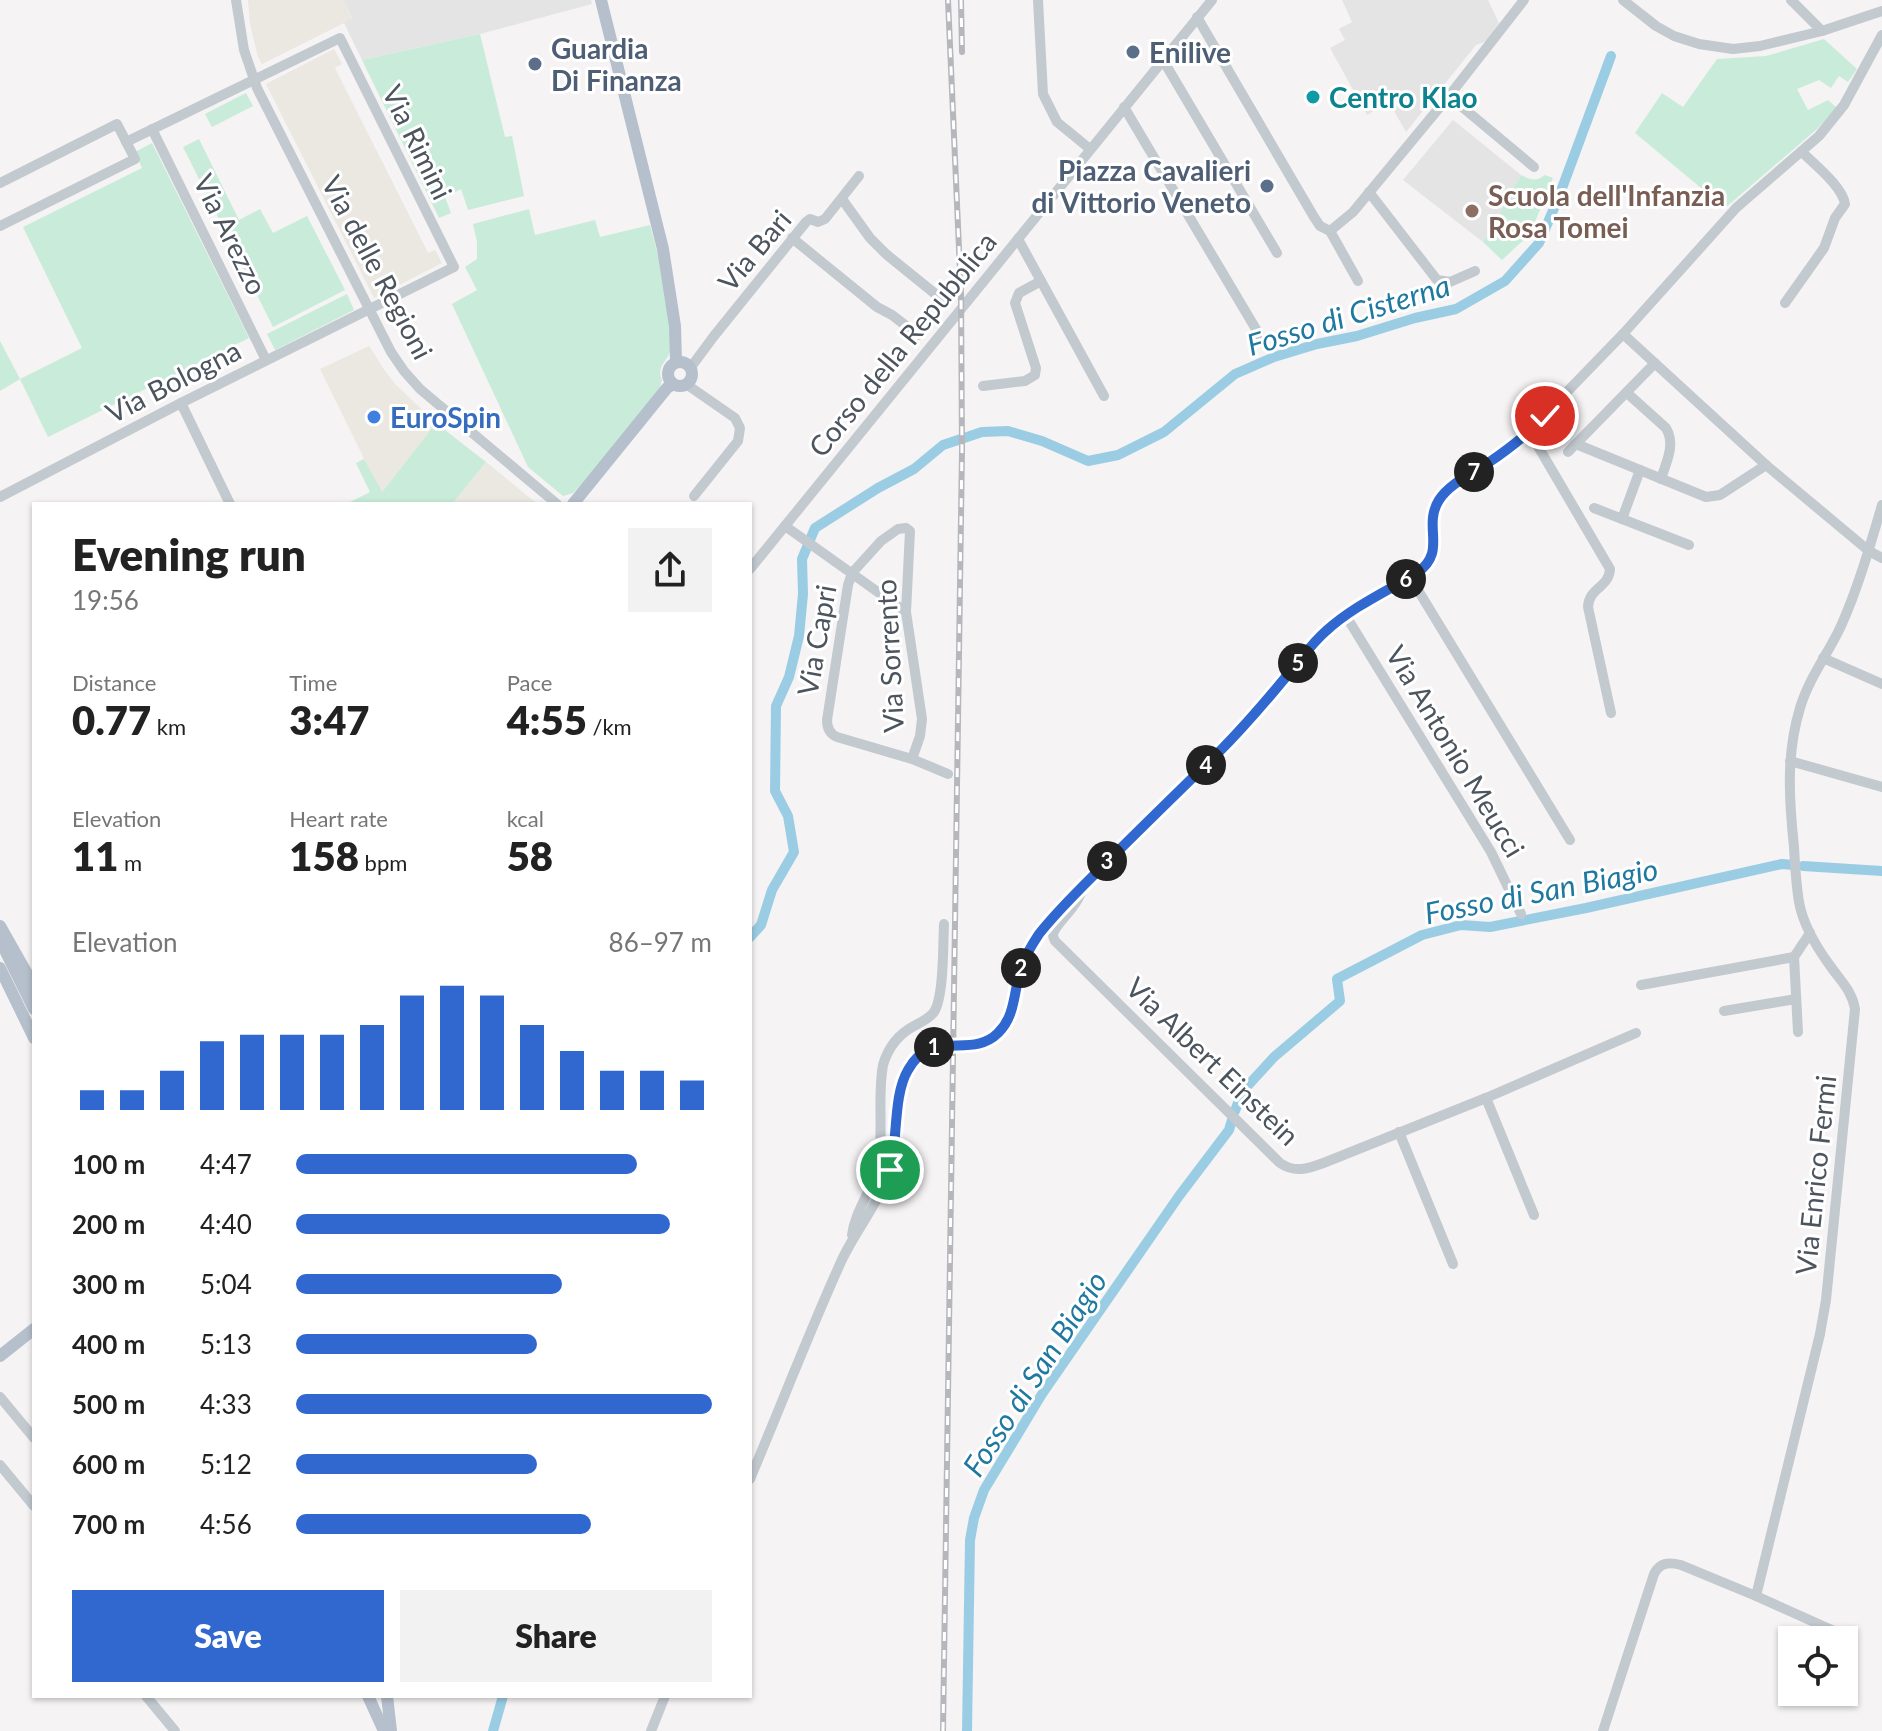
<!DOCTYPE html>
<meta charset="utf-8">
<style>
body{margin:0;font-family:Lato,sans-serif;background:#f2f2f2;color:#222;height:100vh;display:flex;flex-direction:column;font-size:30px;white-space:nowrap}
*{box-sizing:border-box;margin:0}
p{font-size:26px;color:#767676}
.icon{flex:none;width:44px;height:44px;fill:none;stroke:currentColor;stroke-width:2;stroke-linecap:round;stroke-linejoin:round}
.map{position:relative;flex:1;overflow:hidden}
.panel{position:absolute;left:32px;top:502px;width:720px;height:1196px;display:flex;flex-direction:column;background:#fff;border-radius:0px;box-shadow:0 2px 6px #0004}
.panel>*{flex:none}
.buttons{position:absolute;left:1778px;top:1626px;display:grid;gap:16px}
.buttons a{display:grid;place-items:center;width:80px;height:80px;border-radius:0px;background:#fff;box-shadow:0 2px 6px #0004;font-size:40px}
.pin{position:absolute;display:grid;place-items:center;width:68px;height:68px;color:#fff;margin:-34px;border:4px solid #fff;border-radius:50%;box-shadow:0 2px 8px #0007}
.km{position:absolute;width:40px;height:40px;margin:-20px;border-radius:50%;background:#222;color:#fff;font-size:22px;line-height:40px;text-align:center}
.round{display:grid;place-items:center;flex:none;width:84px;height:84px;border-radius:0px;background:#f2f2f2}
.head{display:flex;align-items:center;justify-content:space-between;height:136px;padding:0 40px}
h1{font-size:44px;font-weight:800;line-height:60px}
.stats{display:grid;grid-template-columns:repeat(3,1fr);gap:12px;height:136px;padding:8px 40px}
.stats div{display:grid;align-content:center}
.stats b{font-size:40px;font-weight:800}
.stats small{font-size:22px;font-weight:400}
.stats p{font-size:22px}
.chart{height:224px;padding:16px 40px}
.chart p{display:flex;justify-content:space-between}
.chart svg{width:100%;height:144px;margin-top:8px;stroke:#3168d0;stroke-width:6}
.action{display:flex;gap:16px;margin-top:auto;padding:16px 40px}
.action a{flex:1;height:92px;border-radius:0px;background:#3168d0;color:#fff;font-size:32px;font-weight:800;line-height:92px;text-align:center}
.action a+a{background:#f2f2f2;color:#222}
ul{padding:0 40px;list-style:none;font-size:26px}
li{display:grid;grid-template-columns:128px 96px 1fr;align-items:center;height:60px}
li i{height:20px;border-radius:10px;background:#3168d0}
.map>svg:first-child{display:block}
.commercial{fill:#eae8e1}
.education{fill:#e5e4e4}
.green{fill:#c8ecd9}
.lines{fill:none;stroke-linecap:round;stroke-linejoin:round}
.canal{stroke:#9acde3;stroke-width:10}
.minor{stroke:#c2c9cf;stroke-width:10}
.major{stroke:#b6c0cd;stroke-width:12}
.rail-casing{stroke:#b6b7bc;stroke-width:6}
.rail{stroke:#fff;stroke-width:3;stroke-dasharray:9;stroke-linecap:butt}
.minor-bridge{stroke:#c2c9cf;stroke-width:10}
.route-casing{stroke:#fff;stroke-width:16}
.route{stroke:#3168d0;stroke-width:10}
.service-dot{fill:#5c6f8a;stroke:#fff;stroke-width:3}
.culture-dot{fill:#0f9aa8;stroke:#fff;stroke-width:3}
.education-dot{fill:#8d6e63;stroke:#fff;stroke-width:3}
.shop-dot{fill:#3f7fe0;stroke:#fff;stroke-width:3}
.labels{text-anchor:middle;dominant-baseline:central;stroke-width:6;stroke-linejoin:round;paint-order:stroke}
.service-label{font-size:28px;font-weight:bold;fill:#4e5e75;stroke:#fff;text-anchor:start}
.culture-label{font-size:28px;font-weight:bold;fill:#0d838f;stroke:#fff;text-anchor:start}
.street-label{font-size:28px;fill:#4c545e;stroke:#fff}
.education-label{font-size:28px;font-weight:bold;fill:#785e54;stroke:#fff;text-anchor:start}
.shop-label{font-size:28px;font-weight:bold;fill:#366cbe;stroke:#fff;text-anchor:start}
.water-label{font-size:30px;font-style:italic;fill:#1e789f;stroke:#fff}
</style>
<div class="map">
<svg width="1882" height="1731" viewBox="0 0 1882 1731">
<rect width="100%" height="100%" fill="#f5f3f3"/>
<g class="commercial">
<polygon points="248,0 343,0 352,19 262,64 258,57 250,24"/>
<polygon points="334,49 342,64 335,68 428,253 435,250 442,263 374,298 266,84"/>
<polygon points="369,346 385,371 396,385 436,423 381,493 320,369"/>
<polygon points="486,462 535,502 533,504 452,504"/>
</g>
<g class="education">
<polygon points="343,0 591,0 592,4 480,34 362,60 344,23 352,18"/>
<polygon points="1342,0 1488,0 1499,23 1487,41 1476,45 1406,132 1389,102 1367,115 1330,48 1345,40 1339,29 1352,22"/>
<polygon points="1453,120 1521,175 1483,242 1403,180"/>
</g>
<g class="green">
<polygon points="480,34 505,137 512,136 524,196 468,210 461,189 445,197 451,213 439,218 362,60"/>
<polygon points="1824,39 1857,69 1848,82 1839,76 1831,88 1819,80 1797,89 1808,110 1828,100 1837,108 1817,129 1725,208 1635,133 1662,93 1683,107 1717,59 1766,56"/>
<polygon points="246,93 253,106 212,127 205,114"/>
<polygon points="199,139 239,220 260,209 273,233 307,216 345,290 273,327 183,147"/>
<polygon points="152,143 249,338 48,437 20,379 0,391 0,341 20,379 82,348 23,227 142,168 135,152"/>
<path d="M1521,175C1531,180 1536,182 1545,175L1553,178L1530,234L1502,260L1483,242Z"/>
<path d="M529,209L535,235L595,220L600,237L650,225C659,259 670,296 670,332C670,338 671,346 670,352C666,363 656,367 662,380L659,391L580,486L573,493L563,496L528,467L452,304L477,290L465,267L477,259V242L473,224Z"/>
<polygon points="347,294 354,310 275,350 267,334"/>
<polygon points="436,423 486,462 452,504 346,504 370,492 356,463 364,459 382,492"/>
</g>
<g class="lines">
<g class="canal">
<polyline points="1803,866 1882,871"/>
<polyline points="750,937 761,925 772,890 794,852 788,816 775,791 776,706 789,677 799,636 803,594 802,559 815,528 878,488 914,469 943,445 982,432 1008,431 1042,441 1088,461 1118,455 1164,432 1235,374 1274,357 1317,344 1357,336 1415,318 1456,309 1505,281 1539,243 1558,199 1611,56"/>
<polyline points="1235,1111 1242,1092 1274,1057 1340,1001 1337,979 1422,935 1461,925 1490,927 1586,908 1782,864 1794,865"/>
<polyline points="493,1731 503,1696"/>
<polyline points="967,1731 970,1540 974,1518 984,1490 1042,1394 1179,1196 1229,1130 1232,1120"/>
</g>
<g class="minor">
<polyline points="236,0 244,50 257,88 391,352 404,371 420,389 557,504"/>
<polyline points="1038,0 1043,94 1057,122 1090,149"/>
<polyline points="1623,0 1656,26 1674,36 1699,44 1733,49 1760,46 1822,31 1882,11"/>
<polyline points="1791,0 1822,31"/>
<polyline points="1197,17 1314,217 1320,226 1330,231 1358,281"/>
<polyline points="1163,60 1277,253"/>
<polyline points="1449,96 1534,167"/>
<polyline points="1124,107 1263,341"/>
<polyline points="152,129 266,360"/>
<polyline points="0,183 117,124 135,159 0,226"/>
<polyline points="1369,192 1437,280 1450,282 1475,271"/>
<polyline points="842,199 870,238 886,254 944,301"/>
<polyline points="1330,231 1353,212 1449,96 1524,0"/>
<polyline points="792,238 877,307 892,315 918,335"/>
<polyline points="1018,239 1104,396"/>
<path d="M1785,303L1824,248L1835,218L1845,204C1842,186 1815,165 1802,152"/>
<polyline points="1623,334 1766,465 1869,551 1882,558"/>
<polyline points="691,367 714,336 806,222 810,219 818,222 825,219 859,176"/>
<polyline points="686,384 735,418 740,428 738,441 694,496"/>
<polyline points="983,386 1025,381 1035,375 1036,368 1015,303 1019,293 1041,281"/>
<path d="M1627,393L1666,428C1676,445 1666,462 1661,479"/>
<polyline points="181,403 230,504"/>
<path d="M1529,431L1610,569C1609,588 1589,587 1588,607L1611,713"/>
<polyline points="1576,444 1706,497 1720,495 1766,465"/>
<polyline points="1568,452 1655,363"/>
<polyline points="0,497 181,403 454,267 340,38 126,142"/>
<polyline points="1594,508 1689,545"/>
<polyline points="1622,519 1640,470"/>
<polyline points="785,526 906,612"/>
<polyline points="750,569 1212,0"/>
<polyline points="1410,577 1570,840"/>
<polyline points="1346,616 1491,852 1521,914"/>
<polyline points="1823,658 1882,684"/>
<path d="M912,759L920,736L922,719L906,612L910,531L906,528L898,529L881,541L852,573L848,585L827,720C827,728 830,734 837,737L912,759L948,774"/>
<polyline points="1790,761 1882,787"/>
<path d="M1083,887C1079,906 1053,926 1053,935C1053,937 1054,939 1055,941L1280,1163C1296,1174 1310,1168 1326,1162L1486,1098L1636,1033"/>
<polyline points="1794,957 1798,1032"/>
<polyline points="1641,985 1794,957 1810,933"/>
<polyline points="1724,1011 1796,999"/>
<path d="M965,1045C1027,1040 1008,977 1036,938C1055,912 1079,890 1102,867C1140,828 1180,791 1219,752C1256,715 1287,672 1323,633L1340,619L1417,573L1428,564L1432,556L1433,516L1436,506L1443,495L1454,485L1503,453L1529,431L1623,334L1736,208L1819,136L1844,105L1882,35"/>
<polyline points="1486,1098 1534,1215"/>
<polyline points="1399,1132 1453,1264"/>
<path d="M852,1235C855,1210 873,1190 878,1165C884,1132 877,1098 883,1065C888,1048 897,1035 914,1026C921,1022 929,1019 934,1012C944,997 943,944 944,924"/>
<polyline points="0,1397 34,1438"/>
<polyline points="0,1465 34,1506"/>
<path d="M750,1479C780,1408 808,1335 840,1264C853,1234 875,1209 887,1178C897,1152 896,1122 901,1094C904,1068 919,1048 946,1045"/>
<polyline points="1756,1596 1834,1631"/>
<polyline points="146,1696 175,1731"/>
<polyline points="651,1731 665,1696"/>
<path d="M1603,1731L1654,1574C1660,1562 1669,1562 1681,1565L1756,1596L1820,1334L1826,1300L1855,1009C1852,991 1841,981 1831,967C1817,948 1803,925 1799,902C1796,884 1795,865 1794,847C1789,800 1786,754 1800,708C1809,678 1828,654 1841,626C1858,588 1870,546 1882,505"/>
</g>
<g class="major">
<polyline points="601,0 663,249 675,326 676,362"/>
<circle cx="680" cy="374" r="12"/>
<polyline points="573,504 667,388 673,384"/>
<polyline points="0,926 34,986"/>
<polyline points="0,940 34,1009"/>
<polyline points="0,968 34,1038"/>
<polyline points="0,1356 34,1329"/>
<polyline points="368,1696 384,1731"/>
<polyline points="387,1696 391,1731"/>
</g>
<g class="rail-casing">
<g id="rail">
<polyline points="961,0 962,52"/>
<polyline points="943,1731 962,450 961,294 948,0"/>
</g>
</g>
<use href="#rail" class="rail"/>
<polyline class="minor-bridge" points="946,1045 965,1045"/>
</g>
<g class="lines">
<g class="route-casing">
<path id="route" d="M890,1170C898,1140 893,1095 908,1070C932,1027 971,1060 998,1033C1015,1017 1014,992 1020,971C1024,958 1031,946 1039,934C1058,910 1080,889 1101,868C1140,829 1179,791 1218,753C1243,728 1267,700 1290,672C1302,658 1312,643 1326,631C1352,607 1387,591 1417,573C1448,551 1422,527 1439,500C1450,483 1472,474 1488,463C1509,449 1528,434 1545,416"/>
</g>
<use href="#route" class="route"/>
</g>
<g class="service-dot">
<circle cx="1133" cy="52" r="8"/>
<circle cx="535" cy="64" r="8"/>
<circle cx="1267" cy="186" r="8"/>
</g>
<circle class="culture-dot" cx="1313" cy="97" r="8"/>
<circle class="education-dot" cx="1472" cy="211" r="8"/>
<circle class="shop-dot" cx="374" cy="417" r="8"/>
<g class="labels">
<g class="service-label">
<text x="551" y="48">Guardia<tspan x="551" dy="32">Di Finanza</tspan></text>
<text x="1149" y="52">Enilive</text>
<text x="1251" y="170" text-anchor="end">Piazza Cavalieri<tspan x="1251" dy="32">di Vittorio Veneto</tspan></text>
</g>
<g class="culture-label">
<text x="1329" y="97">Centro Klao</text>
</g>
<g class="street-label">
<text transform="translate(418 142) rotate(64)">Via Rimini</text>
<text transform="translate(231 234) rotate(64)">Via Arezzo</text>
<text transform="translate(754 250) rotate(-50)">Via Bari</text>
<text transform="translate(378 267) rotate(62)">Via delle Regioni</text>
<text transform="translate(902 344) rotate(-51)">Corso della Repubblica</text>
<text transform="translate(173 381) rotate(-27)">Via Bologna</text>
<text transform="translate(816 640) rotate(-80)">Via Capri</text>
<text transform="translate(889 656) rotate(-93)">Via Sorrento</text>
<text transform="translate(1456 751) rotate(59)">Via Antonio Meucci</text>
<text transform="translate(1213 1061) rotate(44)">Via Albert Einstein</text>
<text transform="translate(1815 1175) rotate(-84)">Via Enrico Fermi</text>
</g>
<g class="education-label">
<text x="1488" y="195">Scuola dell'Infanzia<tspan x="1488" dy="32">Rosa Tomei</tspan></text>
</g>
<g class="shop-label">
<text x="390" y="417">EuroSpin</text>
</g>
<g class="water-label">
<text transform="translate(1348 314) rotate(-17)">Fosso di Cisterna</text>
<text transform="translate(1541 890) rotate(-11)">Fosso di San Biagio</text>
<text transform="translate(1034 1373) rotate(-57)">Fosso di San Biagio</text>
</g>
</g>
</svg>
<div class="buttons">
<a><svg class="icon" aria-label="locate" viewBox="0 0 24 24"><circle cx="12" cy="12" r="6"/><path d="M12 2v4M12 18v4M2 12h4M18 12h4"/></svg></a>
</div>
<div class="pin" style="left:890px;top:1170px;background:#1e9e55"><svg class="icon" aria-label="arrive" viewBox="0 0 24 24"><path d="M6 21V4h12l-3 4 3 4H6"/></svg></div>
<div class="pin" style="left:1545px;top:416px;background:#d93025"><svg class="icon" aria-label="check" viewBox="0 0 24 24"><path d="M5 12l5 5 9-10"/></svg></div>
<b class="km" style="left:934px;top:1047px">1</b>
<b class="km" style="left:1021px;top:968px">2</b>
<b class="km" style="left:1107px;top:861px">3</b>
<b class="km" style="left:1206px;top:765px">4</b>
<b class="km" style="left:1298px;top:663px">5</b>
<b class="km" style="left:1406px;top:579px">6</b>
<b class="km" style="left:1474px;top:472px">7</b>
<section class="panel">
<div class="head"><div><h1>Evening run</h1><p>19:56</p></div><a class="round"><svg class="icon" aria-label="share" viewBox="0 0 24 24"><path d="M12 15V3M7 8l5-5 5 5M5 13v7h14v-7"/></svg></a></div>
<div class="stats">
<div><p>Distance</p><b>0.77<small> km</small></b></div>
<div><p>Time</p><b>3:47</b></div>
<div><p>Pace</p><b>4:55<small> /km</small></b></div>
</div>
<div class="stats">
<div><p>Elevation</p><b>11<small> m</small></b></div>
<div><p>Heart rate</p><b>158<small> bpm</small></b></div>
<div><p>kcal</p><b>58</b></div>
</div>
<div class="chart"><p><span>Elevation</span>86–97 m</p>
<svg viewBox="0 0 160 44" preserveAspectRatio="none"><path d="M5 44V38M15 44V38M25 44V32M35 44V23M45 44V21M55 44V21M65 44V21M75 44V18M85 44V9M95 44V6M105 44V9M115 44V18M125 44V26M135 44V32M145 44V32M155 44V35"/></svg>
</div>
<ul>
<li><b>100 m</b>4:47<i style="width:82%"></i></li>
<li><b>200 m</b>4:40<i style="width:90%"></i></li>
<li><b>300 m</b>5:04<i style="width:64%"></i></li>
<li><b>400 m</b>5:13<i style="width:58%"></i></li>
<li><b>500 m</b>4:33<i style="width:100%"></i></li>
<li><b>600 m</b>5:12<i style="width:58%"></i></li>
<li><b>700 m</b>4:56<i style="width:71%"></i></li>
</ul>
<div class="action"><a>Save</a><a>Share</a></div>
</section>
</div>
